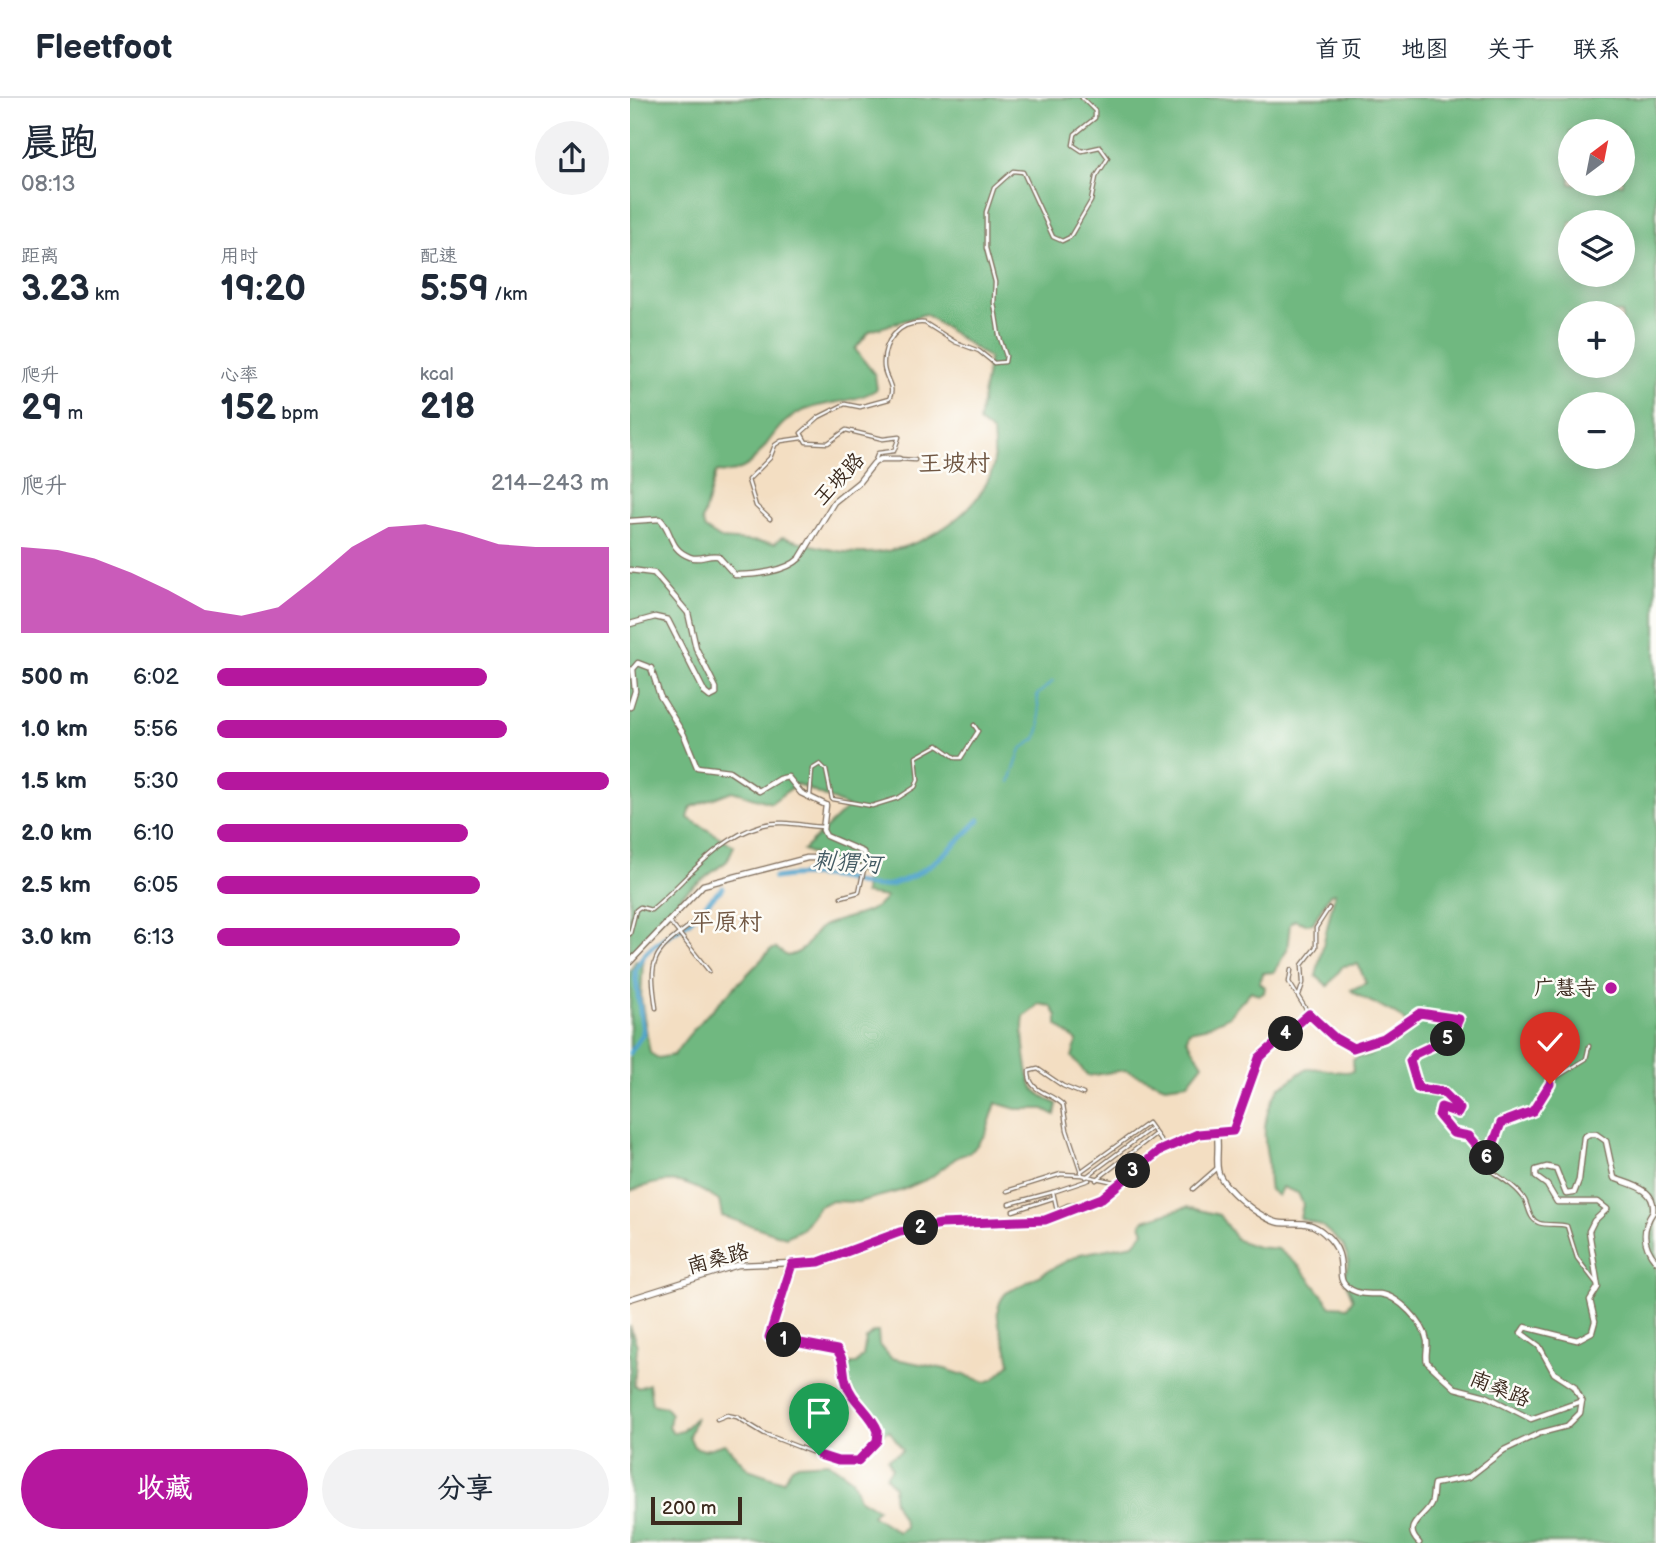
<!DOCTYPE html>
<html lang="zh">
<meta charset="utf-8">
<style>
body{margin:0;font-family:"Balsamiq Sans","LXGW WenKai TC",sans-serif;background:#f2f2f3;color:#1f2937;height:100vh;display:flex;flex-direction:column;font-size:26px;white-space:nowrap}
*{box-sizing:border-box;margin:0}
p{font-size:23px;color:#747a83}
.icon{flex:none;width:38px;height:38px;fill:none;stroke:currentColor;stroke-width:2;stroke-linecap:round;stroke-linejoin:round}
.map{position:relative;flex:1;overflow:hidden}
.drawer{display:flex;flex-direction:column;background:#fff;width:630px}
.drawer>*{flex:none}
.needle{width:46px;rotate:32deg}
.fabs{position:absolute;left:928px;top:21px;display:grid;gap:14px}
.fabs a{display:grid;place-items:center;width:77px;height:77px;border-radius:50%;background:#fff;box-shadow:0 4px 18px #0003;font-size:35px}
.scale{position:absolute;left:21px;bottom:18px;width:91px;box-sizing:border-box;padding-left:7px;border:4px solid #3b2a1e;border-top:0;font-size:19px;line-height:24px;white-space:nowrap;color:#3b2a1e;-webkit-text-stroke:5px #fdfcf7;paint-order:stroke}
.pin{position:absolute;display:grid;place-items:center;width:60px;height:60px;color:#fff;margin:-72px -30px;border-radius:50% 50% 50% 0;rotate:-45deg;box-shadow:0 0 7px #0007}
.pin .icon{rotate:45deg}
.km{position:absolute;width:35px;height:35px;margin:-18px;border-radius:50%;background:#222;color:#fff;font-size:19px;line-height:35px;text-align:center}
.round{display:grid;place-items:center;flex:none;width:74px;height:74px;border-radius:37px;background:#f2f2f3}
.overview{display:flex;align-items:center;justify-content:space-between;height:119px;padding:0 21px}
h1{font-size:38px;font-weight:600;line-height:52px}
.stats{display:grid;grid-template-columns:repeat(3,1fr);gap:10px;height:119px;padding:7px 21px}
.stats div{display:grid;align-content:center}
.stats b{font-size:35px;font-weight:600}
.stats small{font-size:19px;font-weight:400}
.stats p{font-size:19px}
.chart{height:196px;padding:14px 21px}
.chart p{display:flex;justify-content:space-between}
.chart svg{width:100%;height:126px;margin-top:7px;fill:#b5179e;opacity:.7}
.action{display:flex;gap:14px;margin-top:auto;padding:14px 21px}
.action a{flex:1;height:80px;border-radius:42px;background:#b5179e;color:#fff;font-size:28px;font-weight:600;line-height:80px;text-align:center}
.action a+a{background:#f2f2f3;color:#1f2937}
ul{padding:0 21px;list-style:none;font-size:23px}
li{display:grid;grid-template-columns:112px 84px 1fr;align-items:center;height:52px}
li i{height:18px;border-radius:9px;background:#b5179e}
header{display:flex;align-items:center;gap:42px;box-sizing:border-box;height:98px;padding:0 35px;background:#fff;border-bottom:2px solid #e0e1e3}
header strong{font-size:33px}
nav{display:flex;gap:38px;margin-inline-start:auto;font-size:24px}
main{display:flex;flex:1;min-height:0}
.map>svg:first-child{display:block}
.forest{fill:#6fb880;stroke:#55714f;stroke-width:2;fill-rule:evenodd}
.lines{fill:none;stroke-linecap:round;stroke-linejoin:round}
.stream{stroke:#51a4cc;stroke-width:2}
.river{stroke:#51a4cc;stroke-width:5}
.street-casing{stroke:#7b6957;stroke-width:5}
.secondary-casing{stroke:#7b6957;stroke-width:7}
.street{stroke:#fff;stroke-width:2.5}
.secondary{stroke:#fff;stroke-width:4.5}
.route-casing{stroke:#fff;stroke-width:14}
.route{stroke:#b5179e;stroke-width:9}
.poi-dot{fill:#b5179e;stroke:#fdfcf7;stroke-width:2.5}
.labels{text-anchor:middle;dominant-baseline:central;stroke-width:5;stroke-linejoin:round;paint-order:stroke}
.street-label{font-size:21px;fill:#3b2a1e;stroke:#fdfcf7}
.poi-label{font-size:21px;fill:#3b2a1e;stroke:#fdfcf7;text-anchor:end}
.water-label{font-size:23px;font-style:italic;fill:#445b64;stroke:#fdfcf7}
.quarter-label{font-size:24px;fill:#705743;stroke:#fdfcf7}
</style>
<header>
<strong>Fleetfoot</strong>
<nav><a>首页</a><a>地图</a><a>关于</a><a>联系</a></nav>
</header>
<main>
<section class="drawer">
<div class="overview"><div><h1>晨跑</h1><p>08:13</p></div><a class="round"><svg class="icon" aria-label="share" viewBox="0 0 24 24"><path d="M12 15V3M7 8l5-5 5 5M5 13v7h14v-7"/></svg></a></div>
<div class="stats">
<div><p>距离</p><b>3.23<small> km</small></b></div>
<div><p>用时</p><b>19:20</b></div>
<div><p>配速</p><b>5:59<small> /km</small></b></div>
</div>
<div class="stats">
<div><p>爬升</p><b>29<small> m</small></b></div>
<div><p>心率</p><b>152<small> bpm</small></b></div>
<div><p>kcal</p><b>218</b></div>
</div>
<div class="chart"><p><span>爬升</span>214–243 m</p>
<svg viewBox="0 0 160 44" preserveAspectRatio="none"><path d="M0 44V14L10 15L20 18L30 23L40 29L50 36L60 38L70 35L80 25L90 14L100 7L110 6L120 9L130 13L140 14L150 14L160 14V44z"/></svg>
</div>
<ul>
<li><b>500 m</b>6:02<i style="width:69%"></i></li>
<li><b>1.0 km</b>5:56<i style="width:74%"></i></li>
<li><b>1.5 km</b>5:30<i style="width:100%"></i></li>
<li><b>2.0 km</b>6:10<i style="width:64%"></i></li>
<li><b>2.5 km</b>6:05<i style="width:67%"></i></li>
<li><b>3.0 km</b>6:13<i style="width:62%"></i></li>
</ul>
<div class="action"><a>收藏</a><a>分享</a></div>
</section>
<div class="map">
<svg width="1026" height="1445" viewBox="0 0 1026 1445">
<rect width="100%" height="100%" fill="#fdfcf7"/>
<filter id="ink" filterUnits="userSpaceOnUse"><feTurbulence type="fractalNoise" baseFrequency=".0143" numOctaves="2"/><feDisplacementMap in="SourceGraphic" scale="14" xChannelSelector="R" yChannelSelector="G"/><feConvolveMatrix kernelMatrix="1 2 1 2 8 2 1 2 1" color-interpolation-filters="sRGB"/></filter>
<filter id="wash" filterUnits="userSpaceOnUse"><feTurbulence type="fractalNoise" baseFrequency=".00686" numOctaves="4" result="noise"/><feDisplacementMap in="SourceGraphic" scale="28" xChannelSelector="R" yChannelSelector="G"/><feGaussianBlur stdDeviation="1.57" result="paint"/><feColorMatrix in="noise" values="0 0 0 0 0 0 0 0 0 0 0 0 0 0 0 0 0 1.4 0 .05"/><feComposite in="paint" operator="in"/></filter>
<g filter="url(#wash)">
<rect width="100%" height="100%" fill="#f3dec2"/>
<path class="forest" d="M0,0H1026V1445H0V1228L7,1248L4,1287L8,1290L19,1286L22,1306L35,1309L41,1316L39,1328L43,1335L52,1333L66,1319L59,1338L64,1349L74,1352L95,1346L118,1371L153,1383L162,1369L168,1366L198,1364L222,1381L229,1400L247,1411L242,1417L268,1434L275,1429C273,1416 259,1405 264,1389L256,1378L262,1370L258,1361L273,1352L259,1332L254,1335C250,1329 246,1322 241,1316C228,1299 212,1290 220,1266H226L233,1258L236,1241L244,1234H248L249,1246L261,1260L315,1271L356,1284L364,1281L380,1266C378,1241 356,1217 376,1195L450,1156L504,1146L514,1133L511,1126L514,1122L557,1109L589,1117L607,1142L627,1149L648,1151L670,1169L701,1208L718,1209L723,1201L714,1179L719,1163L713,1147L692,1128L670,1120L673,1106L668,1095L652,1089L648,1098L640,1092C637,1081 640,1069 637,1058C632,1034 635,1010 650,989C661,985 668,973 678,971C693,968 707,977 723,973L722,963L727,959L739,958L778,929C768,910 738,907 721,892L736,885L728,866L713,868L698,888L686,878L705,795L700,796L683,825L676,826L664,822L660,826L657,852L644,874L633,875L629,884L635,889L634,895L628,897L621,893L598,919L574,930L559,933L557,941L573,966L558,985L535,988L495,972L458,978L442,959L447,943L427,927V918L421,908L409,906L394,919C391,931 396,981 404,991C410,998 419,1002 427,1006L425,1017L414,1011H386L366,1005L356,1035L343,1052L326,1060L300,1080L270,1093L228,1104L200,1103L189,1108L172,1131L156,1139L92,1118L89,1103C53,1080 40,1078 0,1093V874L6,862H13L11,900L20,955L28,960L44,957C69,919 110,887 140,852L146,850L157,858C182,853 177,837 193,828C213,818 244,818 256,799L234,796L235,777L173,752L218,709L167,686L141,705L102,693L61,709L58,720L104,748L97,763L53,796L0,857ZM940,33H992V86H940ZM940,124H992V177H940ZM940,215H992V268H940ZM295,216L359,260L349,324L363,335C364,348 366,366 360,378C341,422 285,454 237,455C208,456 180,446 152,439L145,445L91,441L75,431L72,423L86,374C132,379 132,336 165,317C190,302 223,307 247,291L245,277L225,251L240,233ZM940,306H992V359H940Z"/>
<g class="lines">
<polyline class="stream" points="380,684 391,651 406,641 410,628 407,597 423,583"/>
<g class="river">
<path d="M144,780C166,776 192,777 214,781C223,783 232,787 240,788C281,793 323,749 349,722"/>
<path d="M0,955L13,935L5,874C13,848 37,840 57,825C70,814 80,800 93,790"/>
</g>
</g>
</g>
<g filter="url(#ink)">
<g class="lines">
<g class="street-casing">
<g id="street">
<polyline points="269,361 285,362"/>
<path d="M244,365L248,355L264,353L269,339L253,341L216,332L198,345L176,344L171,335L189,319L215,306L230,309L259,301C266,289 255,281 254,269C252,243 269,223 295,225L325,244L349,253L364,265L375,264L376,258L369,237L364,205L365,184L356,150V114L364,90L383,73L393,74L423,139L432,143L440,139L461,103L466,79L478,60L470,49L452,53L443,47L445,36L465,20V13L452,0"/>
<polyline points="140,421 126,408 118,382 140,360 145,347 151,343 172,340"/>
<polyline points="180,698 182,671 190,666 196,672 202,701 242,708 268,700 285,689 288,682 286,659 308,647 326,660 331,660 348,633 344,627"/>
<polyline points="211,799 229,794 234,771"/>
<polyline points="40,824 79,873"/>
<path d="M0,836L6,812L10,809L21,812C56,783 86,740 133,727C151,722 174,728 193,729"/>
<polyline points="661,872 659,884 679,916"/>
<polyline points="669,897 673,885 672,867 686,849 686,830 699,810"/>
<path d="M26,910C19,861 21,856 62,826"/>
<path d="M453,996L433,988L408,971L399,973C398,995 421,994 433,1007L437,1032L452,1077L489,1085"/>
<path d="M587,1036L607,1030L610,1011L629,960L679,916C738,971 732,946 790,915L829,921L821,938L785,956L780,963L787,990L813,994L830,1011L828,1015L814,1008L808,1013L823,1035L839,1038L857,1060L871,1025L903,1012L927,979L956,961L959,948"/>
<path d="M857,1060L861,1073C873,1081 888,1090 895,1102C899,1110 899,1121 909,1125C918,1128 928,1125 937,1128L947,1160L966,1185"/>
<polyline points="450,1074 518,1025 536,1050"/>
<polyline points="456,1079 520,1031"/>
<polyline points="466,1082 524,1037"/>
<polyline points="563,1091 587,1070"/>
<polyline points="377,1093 431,1076 452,1077"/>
<polyline points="379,1106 423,1094"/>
<polyline points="449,1107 438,1107 427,1112 423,1094 459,1082"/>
<polyline points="383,1113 423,1100"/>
<path d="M87,1321L97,1317L107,1319L135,1336L189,1357L208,1363H228L247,1343C250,1316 222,1307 216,1284C212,1270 216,1264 207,1252L139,1239L162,1166"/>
</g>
</g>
<g class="secondary-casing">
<g id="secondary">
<path d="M0,423L30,421C43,433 38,451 60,459C70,463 78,456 88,458L105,477C124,477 156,474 170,460L204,404L229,384L244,365L251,361H269"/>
<polyline points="0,472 24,475 58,515 66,550 86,590 86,596 80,599 75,595 38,522 25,519 0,526"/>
<polyline points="0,609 5,593 3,571 8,565 21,570 30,598 54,637 67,669 99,673 129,693 149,681 158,679 171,695 196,707 193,732 196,738 233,754 238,763 232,770 193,760 177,760 73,787 0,864"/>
<path d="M0,1201L108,1167L189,1164L269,1134L290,1130L330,1125L415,1122L472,1100L529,1053L568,1036H587C589,1049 586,1062 588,1072C591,1090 634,1124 651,1125C670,1126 680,1122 695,1136C720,1158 705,1178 715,1187C725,1197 738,1196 750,1196C769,1198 794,1225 797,1243C798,1250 795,1257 797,1264L825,1290L856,1298L901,1321L952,1303"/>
<path d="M789,1445C772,1428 792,1421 800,1408C804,1402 802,1393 804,1386L839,1379L874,1352L910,1335L937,1328L950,1315L952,1303L944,1288L924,1275L909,1248L891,1235L895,1229L947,1242L962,1234L965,1223L960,1202L968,1189L959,1133L964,1123L977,1111L968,1104H927L917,1087L906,1079V1072L917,1069L926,1071L936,1096L944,1095L949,1082L954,1039L959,1036H966L976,1043L984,1080C1001,1087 1026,1090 1023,1114C1012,1130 1012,1147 1026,1163"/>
</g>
</g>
<use href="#street" class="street"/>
<use href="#secondary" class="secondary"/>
</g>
</g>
<g class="lines" filter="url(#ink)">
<g class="route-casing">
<path id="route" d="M189,1357L208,1363H228L247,1343L248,1333C241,1314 221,1303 216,1284C212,1271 216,1264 207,1252L139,1239L162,1166L189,1164L270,1134L311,1126L415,1122L472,1100L529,1053L568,1036L603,1033L629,960L679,916L705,940L723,950L754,940L790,915L829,921L821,939L785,956L780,963L788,990L813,994L830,1011L828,1015L811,1009L809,1018L823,1035L839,1038L858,1060L871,1025L903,1013L920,986"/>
</g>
<use href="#route" class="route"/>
</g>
<circle class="poi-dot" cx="981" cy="890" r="7"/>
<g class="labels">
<g class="street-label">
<text transform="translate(209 381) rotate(-47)">王坡路</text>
<text transform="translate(88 1161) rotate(-15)">南桑路</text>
<text transform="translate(870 1291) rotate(22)">南桑路</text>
</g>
<g class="poi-label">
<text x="967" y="890">广慧寺</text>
</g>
<g class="water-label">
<text transform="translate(217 765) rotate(4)">刺猬河</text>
</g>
<g class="quarter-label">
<text x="324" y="365">王坡村</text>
<text x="96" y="824">平原村</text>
</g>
</g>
</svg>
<div class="fabs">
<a><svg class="needle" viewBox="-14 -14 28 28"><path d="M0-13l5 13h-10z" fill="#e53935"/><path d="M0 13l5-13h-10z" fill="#747a83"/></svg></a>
<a><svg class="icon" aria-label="layers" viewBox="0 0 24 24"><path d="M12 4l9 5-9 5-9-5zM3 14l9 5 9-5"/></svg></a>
<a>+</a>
<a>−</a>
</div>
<div class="scale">200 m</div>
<div class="pin" style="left:189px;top:1357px;background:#1e9e55"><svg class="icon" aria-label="arrive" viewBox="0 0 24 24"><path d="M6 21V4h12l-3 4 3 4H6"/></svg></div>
<div class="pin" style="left:920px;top:986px;background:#d93025"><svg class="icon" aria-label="check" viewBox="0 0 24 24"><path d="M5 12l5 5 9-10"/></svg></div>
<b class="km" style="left:154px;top:1242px">1</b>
<b class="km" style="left:291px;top:1130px">2</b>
<b class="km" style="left:503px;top:1073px">3</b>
<b class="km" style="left:656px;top:936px">4</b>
<b class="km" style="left:818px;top:941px">5</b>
<b class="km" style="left:857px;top:1060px">6</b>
</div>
</main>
